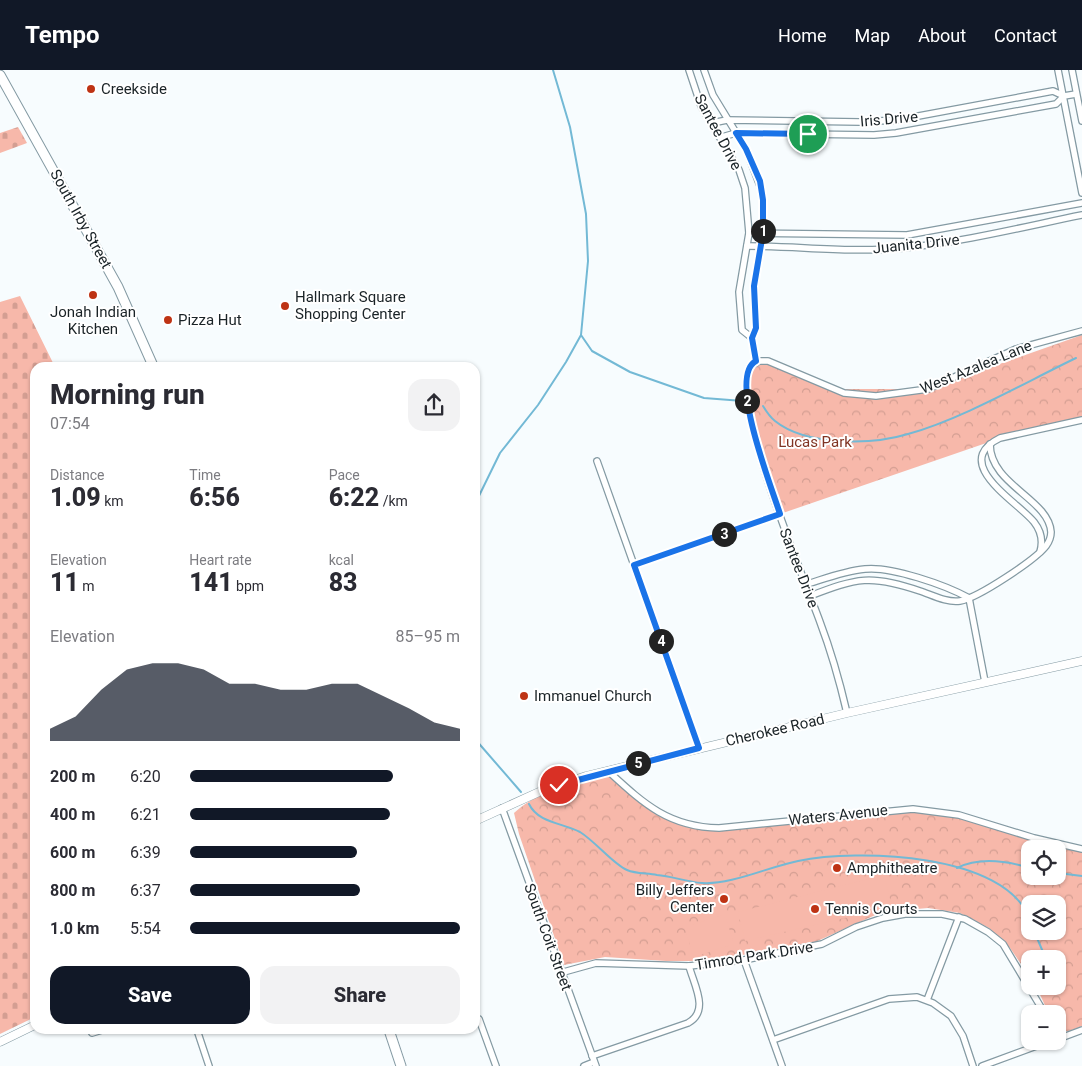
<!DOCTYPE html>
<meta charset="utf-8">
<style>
body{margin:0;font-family:Roboto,sans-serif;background:#f2f2f3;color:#2b2b33;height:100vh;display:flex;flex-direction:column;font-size:19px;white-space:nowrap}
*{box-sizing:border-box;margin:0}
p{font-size:16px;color:#7c7c81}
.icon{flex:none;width:28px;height:28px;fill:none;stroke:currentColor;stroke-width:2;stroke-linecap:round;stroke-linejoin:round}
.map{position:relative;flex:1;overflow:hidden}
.drawer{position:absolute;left:30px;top:292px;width:450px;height:672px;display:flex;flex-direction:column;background:#fff;border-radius:15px;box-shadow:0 1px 4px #0004}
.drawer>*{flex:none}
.fabs{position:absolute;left:1021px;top:770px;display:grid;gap:10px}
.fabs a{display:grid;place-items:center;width:45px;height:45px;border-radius:10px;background:#fff;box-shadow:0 1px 4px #0004;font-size:25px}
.pin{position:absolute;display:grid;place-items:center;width:42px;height:42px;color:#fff;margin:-21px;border:2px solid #fff;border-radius:50%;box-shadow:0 1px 5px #0007}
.km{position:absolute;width:25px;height:25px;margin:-12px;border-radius:50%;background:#222;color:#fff;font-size:14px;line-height:25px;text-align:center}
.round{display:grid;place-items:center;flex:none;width:52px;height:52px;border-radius:15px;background:#f2f2f3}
.summary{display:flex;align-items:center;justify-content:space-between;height:85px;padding:0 20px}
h1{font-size:28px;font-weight:800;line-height:38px}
.metrics{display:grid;grid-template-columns:repeat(3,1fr);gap:8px;height:85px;padding:5px 20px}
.metrics div{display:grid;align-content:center}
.metrics b{font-size:25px;font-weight:800}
.metrics small{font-size:14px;font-weight:400}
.metrics p{font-size:14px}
.chart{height:140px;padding:10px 20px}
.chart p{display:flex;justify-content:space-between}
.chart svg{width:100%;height:90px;margin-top:5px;fill:#111827;opacity:.7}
.action{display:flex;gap:10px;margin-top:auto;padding:10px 20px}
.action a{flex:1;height:58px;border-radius:15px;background:#111827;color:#fff;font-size:20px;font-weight:800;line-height:58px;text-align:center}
.action a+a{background:#f2f2f3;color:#2b2b33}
ul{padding:0 20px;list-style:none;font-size:16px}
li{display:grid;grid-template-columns:80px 60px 1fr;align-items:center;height:38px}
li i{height:12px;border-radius:6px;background:#111827}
header{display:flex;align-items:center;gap:30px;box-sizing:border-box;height:70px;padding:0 25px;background:#111827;color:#fff}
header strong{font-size:24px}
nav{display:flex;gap:28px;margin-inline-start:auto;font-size:18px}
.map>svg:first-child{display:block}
.cemetery{fill:url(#cemetery-stones)}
.park{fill:url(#park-crowns);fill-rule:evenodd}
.garden{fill:#f7b8aa}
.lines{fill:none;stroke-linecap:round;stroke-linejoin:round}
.stream{stroke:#73b9d5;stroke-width:2}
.street-casing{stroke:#849aa3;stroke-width:8}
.secondary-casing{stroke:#849aa3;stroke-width:9}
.primary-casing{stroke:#849aa3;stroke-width:11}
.street{stroke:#fff;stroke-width:5.5}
.secondary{stroke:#fff;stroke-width:8}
.primary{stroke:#fff;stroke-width:9}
.route-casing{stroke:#fff;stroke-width:10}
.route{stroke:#1a73e8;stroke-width:6}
.poi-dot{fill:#be3314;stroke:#fff;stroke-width:2}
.labels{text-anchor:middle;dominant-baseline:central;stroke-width:4;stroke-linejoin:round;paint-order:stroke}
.poi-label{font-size:15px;fill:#1a2327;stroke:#fff;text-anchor:start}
.street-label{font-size:15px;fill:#1a2327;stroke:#fff}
.park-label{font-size:15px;fill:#813423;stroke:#fff}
</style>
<header>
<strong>Tempo</strong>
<nav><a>Home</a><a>Map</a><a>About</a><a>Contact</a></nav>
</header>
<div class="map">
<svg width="1082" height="996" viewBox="0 0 1082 996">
<defs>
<pattern id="cemetery-stones" width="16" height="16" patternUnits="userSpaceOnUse" patternTransform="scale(1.25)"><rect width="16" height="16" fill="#f7b8aa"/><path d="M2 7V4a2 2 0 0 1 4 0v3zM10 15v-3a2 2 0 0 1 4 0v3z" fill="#d39e92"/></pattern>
<pattern id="park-crowns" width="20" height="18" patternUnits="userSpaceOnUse" patternTransform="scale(1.25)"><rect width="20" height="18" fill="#f7b8aa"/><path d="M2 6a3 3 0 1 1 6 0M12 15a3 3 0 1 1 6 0" fill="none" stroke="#d39e92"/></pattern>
</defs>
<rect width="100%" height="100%" fill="#f7fcfe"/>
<g class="cemetery">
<polygon points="18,57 27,73 0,83 0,63"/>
<polygon points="20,226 55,297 35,298 35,947 0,964 0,232"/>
</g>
<g class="park">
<polygon points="1082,265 1082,350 995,370 780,444 753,360 746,307 762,290 831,319 928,319"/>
<path d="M609,704C642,734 660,752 705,759L921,741L956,747L1082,780V956C1074,959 1065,965 1058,958V944H1049L1036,916H1058V889H1030V907L1010,878L989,858L960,843L928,838L882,842L813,873L707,891H666L605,887L564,895L519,764L514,743C540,719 577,713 609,704ZM1030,779H1058V806H1030ZM1030,834H1058V861H1030Z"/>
</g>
<g class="garden">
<polygon points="884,805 892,837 745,871 738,842"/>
<polygon points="722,845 726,848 733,871 731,875 697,886 693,885 686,862 688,856"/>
</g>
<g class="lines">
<g class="stream">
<polyline points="581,265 592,281 630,302 704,328 743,331"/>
<path d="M763,336C766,341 770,347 775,351C806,376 872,375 908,364C962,349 1024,313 1076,288"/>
<polyline points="475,434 500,383 538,335 566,292 581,265 588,191 586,144 570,57 553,0"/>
<polyline points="475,669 521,722"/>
<path d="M529,734C538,753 563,753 580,762C596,772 613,794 627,800C636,804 647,803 657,805C672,806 686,812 702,813C731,815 768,797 798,791C856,779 1006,782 1030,850"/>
<path d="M957,798C979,787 1007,791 1030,798"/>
<polyline points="1058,803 1082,806"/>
<polyline points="1034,861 1046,889"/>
</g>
<g class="street-casing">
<g id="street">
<polyline points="689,0 701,36 739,100 745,118 749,163 739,222 742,260 752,268"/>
<polyline points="704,0 713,25 746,79 762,121 763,163 754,216 756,258 752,268 756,291"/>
<polyline points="1058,0 1082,123"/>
<polyline points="1072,0 1082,51"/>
<polyline points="712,53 727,50 860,52 897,50 1053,21 1064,26 1076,24"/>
<polyline points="722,67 736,63 874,65 896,63 1056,34 1064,26"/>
<polyline points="749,163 907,165 1082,133"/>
<path d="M747,176C799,176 851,183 903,178C963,172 1023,157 1082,145"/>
<polyline points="597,391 699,678"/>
<path d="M1040,482C1043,472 1041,461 1034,452C1018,432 949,393 1000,368L1082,350"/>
<polyline points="634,495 780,444"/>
<path d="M804,515C824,509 844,501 865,499C891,496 945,515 969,528"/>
<path d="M810,526C857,508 871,504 920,521C932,525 947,533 960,531C978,528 1035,490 1046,476C1049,472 1051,466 1051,462C1049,429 990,415 990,374"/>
<polyline points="969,528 985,612"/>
<path d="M847,643C840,613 831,581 820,552C803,505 731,337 750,296L759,291H768L844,323L876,326L928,319L1016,279L1082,261"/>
<path d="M608,701C643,733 668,757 719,758L913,739L959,745L1034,768L1082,779"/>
<polyline points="502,738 596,996"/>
<polyline points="744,890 782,996"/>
<polyline points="560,903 596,893 689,896 744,890 822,874 856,857 883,848 905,844 942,844 965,849 988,862 1003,874 1045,944"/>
<polyline points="927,930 959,847"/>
<polyline points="479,949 496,996"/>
<polyline points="90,960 92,963 102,960"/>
<polyline points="197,960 209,996"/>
<polyline points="1058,969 1082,960"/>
<polyline points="773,970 889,929 917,927 933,933 951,946 963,966 973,996"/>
<path d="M592,986L688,953C710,941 694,915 689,896"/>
<polyline points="584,996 594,992"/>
<polyline points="982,996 1050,971"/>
</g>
</g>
<g class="secondary-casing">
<g id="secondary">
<polyline points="475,751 539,722 586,706 847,643 1082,591"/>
<polyline points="0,972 35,955"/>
</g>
</g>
<g class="primary-casing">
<g id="primary">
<polyline points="0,5 118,217 154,298"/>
<polyline points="389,960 401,996"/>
</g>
</g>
<use href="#street" class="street"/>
<use href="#secondary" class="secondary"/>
<use href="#primary" class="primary"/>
</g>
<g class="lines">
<g class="route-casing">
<path id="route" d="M559,715L699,678L634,495L780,444C772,418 727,306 756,291L752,268L756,258L754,216L763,163V130L760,111L746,79L736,63L808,64"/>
</g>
<use href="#route" class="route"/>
</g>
<g class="poi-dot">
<circle cx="91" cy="19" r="5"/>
<circle cx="93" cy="225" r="5"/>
<circle cx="285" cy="236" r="5"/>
<circle cx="168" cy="250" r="5"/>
<circle cx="524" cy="626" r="5"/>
<circle cx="837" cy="798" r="5"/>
<circle cx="724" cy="829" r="5"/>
<circle cx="815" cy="839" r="5"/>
</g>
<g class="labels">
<g class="poi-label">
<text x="101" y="19">Creekside</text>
<text x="295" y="227">Hallmark Square<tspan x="295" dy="17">Shopping Center</tspan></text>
<text x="93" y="242" text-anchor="middle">Jonah Indian<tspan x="93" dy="17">Kitchen</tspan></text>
<text x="178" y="250">Pizza Hut</text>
<text x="534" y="626">Immanuel Church</text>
<text x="847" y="798">Amphitheatre</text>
<text x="714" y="820" text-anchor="end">Billy Jeffers<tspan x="714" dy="17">Center</tspan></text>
<text x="825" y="839">Tennis Courts</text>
</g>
<g class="street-label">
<text transform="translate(889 49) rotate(-5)">Iris Drive</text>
<text transform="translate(718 62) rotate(62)">Santee Drive</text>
<text transform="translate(81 149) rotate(61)">South Irby Street</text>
<text transform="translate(916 174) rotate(-6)">Juanita Drive</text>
<text transform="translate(976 297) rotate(-22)">West Azalea Lane</text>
<text transform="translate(799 498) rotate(69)">Santee Drive</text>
<text transform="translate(775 660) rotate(-13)">Cherokee Road</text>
<text transform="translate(838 745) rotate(-6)">Waters Avenue</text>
<text transform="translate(548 867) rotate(70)">South Coit Street</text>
<text transform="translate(754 886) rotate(-9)">Timrod Park Drive</text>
</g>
<g class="park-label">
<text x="815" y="372">Lucas Park</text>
</g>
</g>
</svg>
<div class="fabs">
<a><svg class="icon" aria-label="locate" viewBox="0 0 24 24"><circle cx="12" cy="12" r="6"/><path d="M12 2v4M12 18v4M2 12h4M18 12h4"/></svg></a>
<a><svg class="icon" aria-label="layers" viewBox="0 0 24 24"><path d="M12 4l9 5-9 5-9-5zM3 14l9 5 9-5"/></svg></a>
<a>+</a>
<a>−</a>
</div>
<div class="pin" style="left:808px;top:64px;background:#1e9e55"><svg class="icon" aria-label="arrive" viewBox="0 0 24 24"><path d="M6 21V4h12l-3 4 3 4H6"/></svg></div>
<div class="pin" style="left:559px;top:715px;background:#d93025"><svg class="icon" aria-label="check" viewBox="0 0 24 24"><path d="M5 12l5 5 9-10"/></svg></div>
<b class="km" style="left:763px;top:161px">1</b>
<b class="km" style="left:747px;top:331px">2</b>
<b class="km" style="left:724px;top:464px">3</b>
<b class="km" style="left:661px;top:571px">4</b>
<b class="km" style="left:638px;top:693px">5</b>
<section class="drawer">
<div class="summary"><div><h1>Morning run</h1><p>07:54</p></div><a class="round"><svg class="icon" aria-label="share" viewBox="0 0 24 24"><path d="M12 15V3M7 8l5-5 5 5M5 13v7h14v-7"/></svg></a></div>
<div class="metrics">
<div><p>Distance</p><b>1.09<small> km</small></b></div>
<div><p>Time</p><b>6:56</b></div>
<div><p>Pace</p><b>6:22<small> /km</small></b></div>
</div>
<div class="metrics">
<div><p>Elevation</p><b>11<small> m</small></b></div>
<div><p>Heart rate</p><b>141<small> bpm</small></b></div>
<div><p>kcal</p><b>83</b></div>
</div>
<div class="chart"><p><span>Elevation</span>85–95 m</p>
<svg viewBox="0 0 160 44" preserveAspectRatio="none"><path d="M0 44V38L10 32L20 19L30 9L40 6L50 6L60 9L70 16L80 16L90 19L100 19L110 16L120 16L130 22L140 28L150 35L160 38V44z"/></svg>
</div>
<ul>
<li><b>200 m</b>6:20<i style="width:75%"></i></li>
<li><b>400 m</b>6:21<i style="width:74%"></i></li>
<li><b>600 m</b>6:39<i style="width:62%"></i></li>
<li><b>800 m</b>6:37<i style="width:63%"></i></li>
<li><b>1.0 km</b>5:54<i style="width:100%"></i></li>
</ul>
<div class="action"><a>Save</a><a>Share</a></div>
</section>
</div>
